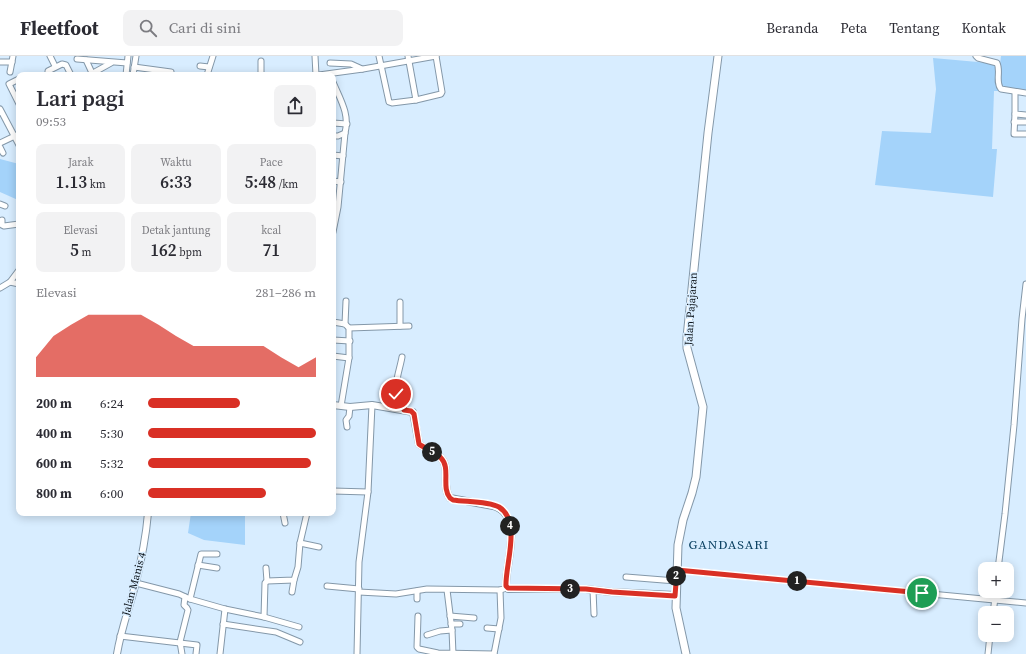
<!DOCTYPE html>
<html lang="id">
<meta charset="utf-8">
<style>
body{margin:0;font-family:"Source Serif 4",serif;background:#f2f2f3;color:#2b2b33;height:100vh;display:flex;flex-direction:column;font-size:15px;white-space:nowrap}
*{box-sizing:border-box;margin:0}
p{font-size:13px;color:#7c7c81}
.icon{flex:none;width:22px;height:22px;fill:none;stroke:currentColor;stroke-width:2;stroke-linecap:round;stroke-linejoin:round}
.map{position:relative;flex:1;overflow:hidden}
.sheet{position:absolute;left:16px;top:16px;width:320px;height:444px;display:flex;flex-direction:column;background:#fff;border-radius:8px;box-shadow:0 2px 10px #0003}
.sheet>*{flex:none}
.fabs{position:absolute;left:978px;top:506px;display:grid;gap:8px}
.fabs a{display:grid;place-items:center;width:36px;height:36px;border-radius:8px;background:#fff;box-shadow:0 2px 10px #0003;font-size:20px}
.pin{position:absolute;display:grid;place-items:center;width:34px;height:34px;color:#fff;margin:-17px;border:2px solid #fff;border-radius:50%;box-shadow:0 1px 4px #0007}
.km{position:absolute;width:20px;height:20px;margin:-10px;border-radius:50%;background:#222;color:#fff;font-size:11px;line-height:20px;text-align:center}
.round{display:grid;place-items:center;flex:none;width:42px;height:42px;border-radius:8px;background:#f2f2f3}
.head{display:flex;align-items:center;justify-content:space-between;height:68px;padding:0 20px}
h1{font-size:22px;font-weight:600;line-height:30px}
.stats{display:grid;grid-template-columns:repeat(3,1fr);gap:6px;height:68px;padding:4px 20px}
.stats div{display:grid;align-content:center;border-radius:8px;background:#f2f2f3;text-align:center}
.stats b{font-size:17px;font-weight:600}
.stats small{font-size:11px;font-weight:400}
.stats p{font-size:11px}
.chart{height:112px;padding:8px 20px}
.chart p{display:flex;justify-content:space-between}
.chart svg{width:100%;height:72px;margin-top:4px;fill:#d93025;opacity:.7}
ul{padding:0 20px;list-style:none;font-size:13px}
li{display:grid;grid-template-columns:64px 48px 1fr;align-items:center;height:30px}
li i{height:10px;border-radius:5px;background:#d93025}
header{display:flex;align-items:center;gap:24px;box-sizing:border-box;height:56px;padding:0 20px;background:#fff;border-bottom:1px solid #e1e1e2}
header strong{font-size:19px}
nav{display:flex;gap:22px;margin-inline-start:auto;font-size:14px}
.search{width:280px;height:36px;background:#f2f2f3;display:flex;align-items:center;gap:10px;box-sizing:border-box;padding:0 14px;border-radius:8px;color:#7c7c81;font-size:15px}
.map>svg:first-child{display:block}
.green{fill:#a4d3fa}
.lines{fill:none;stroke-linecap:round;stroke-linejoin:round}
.minor-casing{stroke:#8498a9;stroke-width:7}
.tertiary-casing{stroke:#8498a9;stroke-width:8}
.secondary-casing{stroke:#8498a9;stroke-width:9}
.minor{stroke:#fff;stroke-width:5}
.tertiary{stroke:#fff;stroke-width:6}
.secondary{stroke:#fff;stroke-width:7}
.route-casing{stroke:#fff;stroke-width:8}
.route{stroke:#d93025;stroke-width:5}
.labels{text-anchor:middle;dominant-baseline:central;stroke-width:3;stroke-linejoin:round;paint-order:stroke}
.street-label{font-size:11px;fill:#0e151b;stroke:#d8edff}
.quarter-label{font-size:13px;letter-spacing:1px;fill:#043b5d;stroke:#d8edff}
</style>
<header>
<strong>Fleetfoot</strong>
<div class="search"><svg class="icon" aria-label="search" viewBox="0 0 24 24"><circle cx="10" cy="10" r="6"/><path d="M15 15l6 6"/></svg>Cari di sini</div>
<nav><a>Beranda</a><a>Peta</a><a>Tentang</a><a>Kontak</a></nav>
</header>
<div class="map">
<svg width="1026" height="598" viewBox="0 0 1026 598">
<rect width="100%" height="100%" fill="#d8edff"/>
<g class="green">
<polygon points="1001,0 1026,0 1026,35 994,35 992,93 997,93 993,141 875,129 882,75 931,77 936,33 933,2 1000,8"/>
<polygon points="0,103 19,108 18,144 0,136"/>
<polygon points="191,457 237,457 245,459 245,489 204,484 188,477"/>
</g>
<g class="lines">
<g class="minor-casing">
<g id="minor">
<polyline points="50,0 55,10"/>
<polyline points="315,0 316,19"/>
<polyline points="379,0 389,46 392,47 416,44 441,38 442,36 436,0"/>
<polyline points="408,0 416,44"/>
<path d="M976,0L978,2L997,7C1001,15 995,26 1001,33L1026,37"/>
<polyline points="77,3 127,7"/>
<polyline points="86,4 93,19"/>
<polyline points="0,6 12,6"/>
<polyline points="330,7 351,8 362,13"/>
<polyline points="200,10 209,11"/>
<polyline points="134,11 171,16"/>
<polyline points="10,16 13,0"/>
<polyline points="93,17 111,7"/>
<polyline points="48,19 48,15 62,8 66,9 71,19"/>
<polyline points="126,19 128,0"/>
<polyline points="133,19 136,0"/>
<polyline points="207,19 213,0"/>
<polyline points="261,19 261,5"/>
<polyline points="319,19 363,13 436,0"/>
<polyline points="19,23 9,28 19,48"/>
<path d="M333,26C340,43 350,58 345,77L338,151L333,176"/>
<polyline points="1015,36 1015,58 1026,59"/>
<polyline points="0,53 19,89"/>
<polyline points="1015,58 1014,78 1026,78"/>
<polyline points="1014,66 1026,66"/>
<polyline points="333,67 347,68"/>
<polyline points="333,80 338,80 345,77"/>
<polyline points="0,87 19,78"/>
<polyline points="0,91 3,97"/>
<polyline points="333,99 343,100"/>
<polyline points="333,125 341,126"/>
<polyline points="0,148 5,150"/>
<polyline points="2,164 2,169 4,170 19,168"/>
<polyline points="10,226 19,228"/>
<polyline points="0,232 10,226 19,214"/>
<polyline points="333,266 345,268 349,272 349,302 341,350"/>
<polyline points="345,268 346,245"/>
<polyline points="400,270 400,246"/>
<polyline points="349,272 409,270"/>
<polyline points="333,284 350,285"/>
<polyline points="333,300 349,302"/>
<path d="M402,301C400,313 393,331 397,340L405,342L404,354"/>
<polyline points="347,371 346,364 349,360 350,351"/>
<polyline points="333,435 368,436"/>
<polyline points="283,457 285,467"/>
<polyline points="300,487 319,491"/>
<polyline points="198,509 217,512"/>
<polyline points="266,512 267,525"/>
<polyline points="998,513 1005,458 1014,369 1022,263 1026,228"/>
<polyline points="677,514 1026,547"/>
<polyline points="626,521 676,525"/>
<polyline points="136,527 179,538 190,543 225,553 264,561 265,527 267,525 294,524 298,511 300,487 307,457"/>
<polyline points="327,530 359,533"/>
<polyline points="447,534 452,574 453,598"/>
<polyline points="593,534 594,558"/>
<polyline points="292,536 294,524"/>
<polyline points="359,536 396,538 427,533 500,534 507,532"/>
<polyline points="190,543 201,498 217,498"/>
<polyline points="417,543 417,535"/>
<polyline points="993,557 996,535"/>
<polyline points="418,560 417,591 419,593 438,597 494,598"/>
<polyline points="450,560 474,562"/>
<polyline points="264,561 299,571"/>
<polyline points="223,568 276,576 300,586"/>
<polyline points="451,568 460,568"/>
<polyline points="487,572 499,573"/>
<polyline points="427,579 440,575 452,574"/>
<polyline points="120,580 197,589 196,598"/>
<polyline points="182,598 180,586 188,554 187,552 184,549 185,541"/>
<polyline points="220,598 225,553"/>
<polyline points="357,598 359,506 368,436 372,349"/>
<polyline points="494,598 501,562 500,534"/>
<polyline points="988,598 990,579"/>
</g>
</g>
<g class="tertiary-casing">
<g id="tertiary">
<path d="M333,349L350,351L372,349L413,356L419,388C425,393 436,395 441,402C451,412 441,431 450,442L493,450C525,459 505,507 506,530L508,533H586L611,536L675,539"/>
<path d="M117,598C121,573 129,553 135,530C141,506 146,481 148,457"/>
</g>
</g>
<g class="secondary-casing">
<polyline id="secondary" points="686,598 676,552 678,489 683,464 692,437 696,421 703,351 687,292 687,281 708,77 718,0"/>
</g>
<use href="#minor" class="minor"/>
<use href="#tertiary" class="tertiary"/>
<use href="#secondary" class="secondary"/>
</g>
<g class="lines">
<g class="route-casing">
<path id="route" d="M396,338L398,340L405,342L404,354L411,355L414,358L419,388C425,393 436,395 441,402C451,412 441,431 450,442L453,444C466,446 487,445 499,451C522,465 505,509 506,530L508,532L586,533L612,536L675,540L677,514L922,537"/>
</g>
<use href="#route" class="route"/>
</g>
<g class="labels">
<g class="street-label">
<text transform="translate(691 253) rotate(-86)">Jalan Pajajaran</text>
<text transform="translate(134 528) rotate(-75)">Jalan Manis 4</text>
</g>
<g class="quarter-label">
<text x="729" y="488">GANDASARI</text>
</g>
</g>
</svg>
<div class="fabs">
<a>+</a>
<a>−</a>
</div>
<div class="pin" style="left:922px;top:537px;background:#1e9e55"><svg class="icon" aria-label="arrive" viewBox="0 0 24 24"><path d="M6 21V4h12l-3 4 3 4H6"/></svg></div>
<div class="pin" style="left:396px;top:338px;background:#d93025"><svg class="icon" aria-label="check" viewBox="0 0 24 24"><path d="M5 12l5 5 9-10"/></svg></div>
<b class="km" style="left:797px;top:525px">1</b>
<b class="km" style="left:676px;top:520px">2</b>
<b class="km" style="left:570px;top:533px">3</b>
<b class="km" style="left:510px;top:470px">4</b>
<b class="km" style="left:432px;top:396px">5</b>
<section class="sheet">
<div class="head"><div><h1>Lari pagi</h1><p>09:53</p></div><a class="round"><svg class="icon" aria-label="share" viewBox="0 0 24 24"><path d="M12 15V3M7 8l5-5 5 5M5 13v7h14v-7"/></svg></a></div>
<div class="stats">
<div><p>Jarak</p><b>1.13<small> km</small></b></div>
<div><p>Waktu</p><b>6:33</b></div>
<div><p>Pace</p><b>5:48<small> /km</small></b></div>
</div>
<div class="stats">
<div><p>Elevasi</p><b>5<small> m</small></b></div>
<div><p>Detak jantung</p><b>162<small> bpm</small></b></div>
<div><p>kcal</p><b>71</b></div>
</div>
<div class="chart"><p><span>Elevasi</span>281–286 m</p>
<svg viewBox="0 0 160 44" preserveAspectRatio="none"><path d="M0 44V32L10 19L20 12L30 6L40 6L50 6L60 6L70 12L80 19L90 25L100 25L110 25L120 25L130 25L140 32L150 38L160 32V44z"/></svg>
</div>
<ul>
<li><b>200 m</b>6:24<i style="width:55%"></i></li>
<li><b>400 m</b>5:30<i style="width:100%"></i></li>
<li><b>600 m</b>5:32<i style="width:97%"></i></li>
<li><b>800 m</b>6:00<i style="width:70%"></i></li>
</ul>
</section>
</div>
